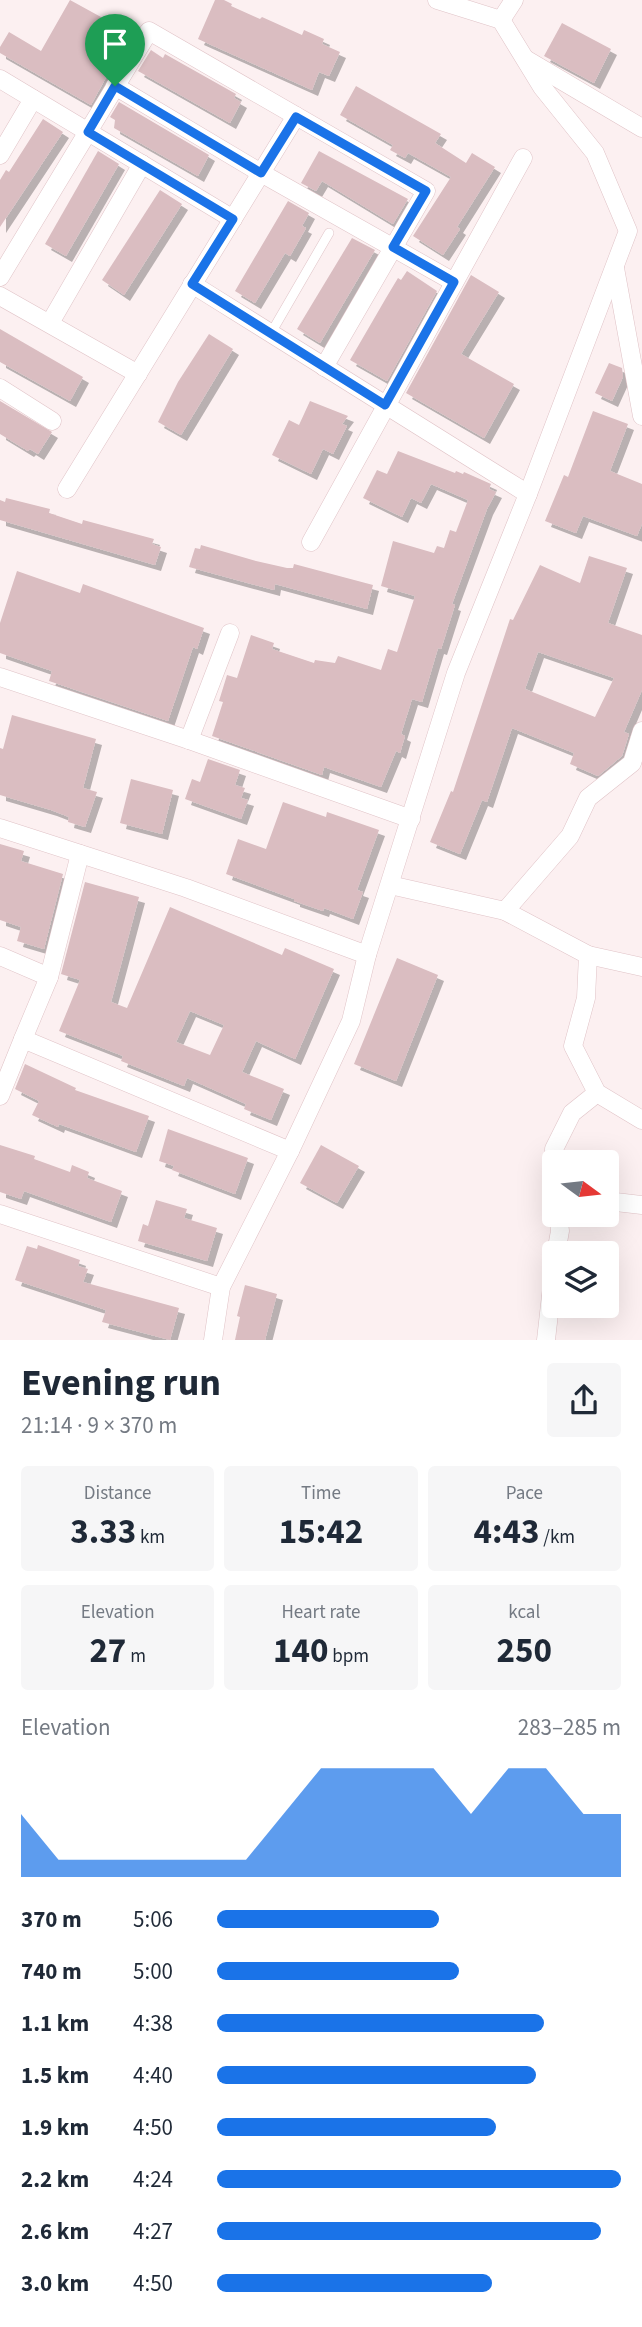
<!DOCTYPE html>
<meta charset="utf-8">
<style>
body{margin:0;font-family:"Source Sans 3",sans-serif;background:#f6f6f7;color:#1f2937;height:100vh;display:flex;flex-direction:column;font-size:26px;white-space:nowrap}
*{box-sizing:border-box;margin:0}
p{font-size:23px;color:#747a83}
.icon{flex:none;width:38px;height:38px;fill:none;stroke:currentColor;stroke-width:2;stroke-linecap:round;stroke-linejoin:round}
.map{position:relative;height:1340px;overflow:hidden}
.drawer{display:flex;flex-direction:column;background:#fff;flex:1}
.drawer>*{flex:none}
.needle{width:46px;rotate:105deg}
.controls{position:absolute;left:542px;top:1150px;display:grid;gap:14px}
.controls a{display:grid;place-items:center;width:77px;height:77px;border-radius:7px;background:#fff;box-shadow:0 7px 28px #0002;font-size:35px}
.pin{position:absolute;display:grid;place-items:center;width:60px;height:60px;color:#fff;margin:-72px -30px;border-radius:50% 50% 50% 0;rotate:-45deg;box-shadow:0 0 7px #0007}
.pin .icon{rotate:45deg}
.round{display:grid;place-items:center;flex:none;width:74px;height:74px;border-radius:7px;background:#f6f6f7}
.head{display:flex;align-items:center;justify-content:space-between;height:119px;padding:0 21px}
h1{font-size:38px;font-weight:700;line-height:52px}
.figures{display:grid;grid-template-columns:repeat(3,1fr);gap:10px;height:119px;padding:7px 21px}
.figures div{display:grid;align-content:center;border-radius:7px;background:#f6f6f7;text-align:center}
.figures b{font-size:35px;font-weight:700}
.figures small{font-size:19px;font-weight:400}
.figures p{font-size:19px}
.chart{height:196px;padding:14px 21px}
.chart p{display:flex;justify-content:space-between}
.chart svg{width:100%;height:126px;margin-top:7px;fill:#1a73e8;opacity:.7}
ul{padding:0 21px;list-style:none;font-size:23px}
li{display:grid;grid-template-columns:112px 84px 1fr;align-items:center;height:52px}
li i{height:18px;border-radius:9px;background:#1a73e8}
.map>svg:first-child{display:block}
.building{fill:#dabdc1;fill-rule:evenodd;filter:url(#shadow)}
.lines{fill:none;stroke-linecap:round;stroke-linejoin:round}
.lane-casing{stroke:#e0c3c7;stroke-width:10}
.street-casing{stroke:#e0c3c7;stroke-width:19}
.lane{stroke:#fff;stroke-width:9}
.street{stroke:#fff;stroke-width:18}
.route-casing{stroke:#fff;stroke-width:14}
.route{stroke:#1a73e8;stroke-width:9}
</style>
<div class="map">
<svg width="642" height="1340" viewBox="0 0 642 1340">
<defs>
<filter id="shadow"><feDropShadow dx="6" dy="6" stdDeviation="0" flood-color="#0004"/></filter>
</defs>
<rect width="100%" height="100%" fill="#fcf0f1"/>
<g class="building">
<polygon points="70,0 121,28 120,30 131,39 118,60 116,59 91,105 0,53 0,47 9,32 41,51"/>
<polygon points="215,0 224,0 232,4 231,6 260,19 262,17 302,35 304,30 324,39 322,44 340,52 329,76 319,72 312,90 198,39"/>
<polygon points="562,23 611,49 594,83 544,56"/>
<polygon points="151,50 163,58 165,54 236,94 234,98 241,102 230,123 138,71"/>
<polygon points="356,86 441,134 435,143 466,163 472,153 495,167 457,227 460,229 443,255 413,236 451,177 408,153 405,158 390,150 393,145 340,115"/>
<polygon points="119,102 209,155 198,176 114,128 115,120 110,117"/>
<polygon points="43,119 63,132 0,227 0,180 6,170 9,172"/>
<polygon points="98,151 119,164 66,256 45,244"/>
<polygon points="319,151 408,199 393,224 322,181 316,191 301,183"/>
<polygon points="160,190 182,204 124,295 102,280"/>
<polygon points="288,201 309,213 302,226 306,228 290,256 285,253 255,303 235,291"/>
<polygon points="352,238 375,250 320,343 297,329"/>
<polygon points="407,271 437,291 387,381 350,360 386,298 398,278 401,280"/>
<polygon points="471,275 499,292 461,354 514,384 484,438 406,393"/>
<polygon points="0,329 83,377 70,401 0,362"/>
<polygon points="209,334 233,349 181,435 158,422 178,382"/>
<polygon points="609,363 622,368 623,377 612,401 595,393"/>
<polygon points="0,401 52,432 38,454 30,449 28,451 0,434"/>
<polygon points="310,401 348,416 342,424 347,426 333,454 323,449 311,474 272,455 289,420 299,425"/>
<polygon points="593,411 628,424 610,471 642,484 642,524 637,536 583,516 576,533 545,521 564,475 568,477"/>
<polygon points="398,451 455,473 456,471 463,474 464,472 491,484 489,489 496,492 487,509 452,604 455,605 441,649 438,648 422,702 412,699 401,734 405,736 400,753 396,751 381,787 324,767 322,775 212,736 223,702 219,701 227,675 237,678 251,635 274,643 272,649 314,663 315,660 335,663 338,656 381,670 388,649 397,652 415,596 381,586 393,541 434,553 437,546 444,548 450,530 456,532 468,500 431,484 421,503 411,498 402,517 363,498 377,470 387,474"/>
<polygon points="6,498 50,509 49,513 82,524 83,520 154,539 152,544 161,547 155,565 0,520 0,500 5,502"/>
<polygon points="201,545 256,561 287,568 293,568 294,564 373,585 367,609 275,584 274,590 189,567 195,548 200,549"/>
<path d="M589,556L627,568L608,623L642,635V690L624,732L629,734L622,756L598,776L570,764L574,753L512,728L487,802L482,800L460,854L430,842L451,791L453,792L510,619L513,620L540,565L580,583ZM538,652L614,678L595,717L525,689Z"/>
<polygon points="17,571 80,593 83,584 204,628 197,649 193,647 168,721 49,681 52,671 0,653 0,623"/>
<polygon points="12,715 96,739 83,788 97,792 85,827 68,822 69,817 51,810 0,795 0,748 3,749"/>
<polygon points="208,759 240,770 235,785 245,788 241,798 248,800 241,819 185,799 192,779 200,782"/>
<polygon points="131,779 173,790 162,834 120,823"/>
<polygon points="283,802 326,817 327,812 379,830 357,890 363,892 353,919 324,908 323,911 294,901 294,899 226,874 238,839 266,849"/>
<polygon points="0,844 24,851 21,861 63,874 44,949 17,941 21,927 0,920"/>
<path d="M85,882L139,897L111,1002L127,1008L170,907L282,955L285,948L334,969L295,1059L256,1041L242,1072L284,1089L271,1120L244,1109L246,1104L187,1078L184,1086L121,1061L123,1056L59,1031L80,980L61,974ZM190,1011L224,1025L210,1055L176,1042Z"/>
<polygon points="397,958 438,975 396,1081 354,1064"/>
<polygon points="25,1064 76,1088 75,1090 149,1116 136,1152 59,1124 58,1127 32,1115 39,1101 15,1089"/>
<polygon points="168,1129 248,1158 235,1194 172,1170 174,1166 159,1161"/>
<polygon points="0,1145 35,1156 34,1159 70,1172 72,1165 89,1172 87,1178 122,1191 111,1222 24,1191 21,1199 0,1192"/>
<polygon points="321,1145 359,1166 337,1203 300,1183"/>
<polygon points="156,1200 187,1209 184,1218 217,1228 207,1261 138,1241 143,1224 148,1226"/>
<polygon points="38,1245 80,1260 78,1266 88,1269 83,1282 179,1308 170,1340 102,1322 106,1310 15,1280 27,1246 37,1249"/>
<polygon points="245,1285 277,1294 265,1340 235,1340 240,1317 237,1316"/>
</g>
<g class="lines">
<g class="lane-casing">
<polyline id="lane" points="271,333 329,233"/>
</g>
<g class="street-casing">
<g id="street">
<polyline points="501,20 514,0"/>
<polyline points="527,60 642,128"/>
<polyline points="0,79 233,219"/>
<polyline points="115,86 261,173 454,282"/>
<polyline points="0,155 33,99"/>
<polyline points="615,268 642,416"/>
<polyline points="0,277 149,31 426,191 324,367"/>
<polyline points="192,284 528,494"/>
<polyline points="0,296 138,374"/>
<polyline points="50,323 142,164"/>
<polyline points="0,388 52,421"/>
<polyline points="67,489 296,116"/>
<polyline points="311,542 523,158"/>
<polyline points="0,677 189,740 411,819"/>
<polyline points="189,740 230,633"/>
<polyline points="0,828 186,888 367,955"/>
<polyline points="390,885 505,911 588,955 642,967"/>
<polyline points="505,911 570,836 588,798 632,763 642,731"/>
<polyline points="588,955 586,998 573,1046 597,1093 642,1120"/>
<polyline points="0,956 49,977 23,1039 290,1151"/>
<polyline points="49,977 80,854"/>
<polyline points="0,1096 23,1039"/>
<polyline points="555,1195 554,1149 572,1113 597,1093"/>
<polyline points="607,1201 642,1205"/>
<polyline points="0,1214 221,1287"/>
<polyline points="556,1253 560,1231 558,1214"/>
<polyline points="213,1340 221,1287 290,1151 351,1021 367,955 456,673 528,494 628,231 595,153 542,87 501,20 437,0"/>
<polyline points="546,1340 555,1260"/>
</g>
</g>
<use href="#lane" class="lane"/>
<use href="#street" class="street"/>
</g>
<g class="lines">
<g class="route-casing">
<polygon id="route" points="115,86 261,173 296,117 426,191 393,247 454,282 385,405 192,284 233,219 88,132"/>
</g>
<use href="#route" class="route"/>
</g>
</svg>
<div class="controls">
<a><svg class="needle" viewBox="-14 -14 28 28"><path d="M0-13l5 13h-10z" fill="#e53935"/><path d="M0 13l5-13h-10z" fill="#747a83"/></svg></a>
<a><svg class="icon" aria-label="layers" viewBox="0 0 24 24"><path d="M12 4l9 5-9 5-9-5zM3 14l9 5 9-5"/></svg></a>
</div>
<div class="pin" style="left:115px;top:86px;background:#1e9e55"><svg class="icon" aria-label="arrive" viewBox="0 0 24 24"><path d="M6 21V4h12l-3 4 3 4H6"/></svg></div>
</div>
<section class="drawer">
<div class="head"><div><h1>Evening run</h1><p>21:14 · 9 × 370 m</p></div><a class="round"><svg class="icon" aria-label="share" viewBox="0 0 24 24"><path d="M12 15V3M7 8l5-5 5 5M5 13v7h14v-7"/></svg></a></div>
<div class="figures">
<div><p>Distance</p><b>3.33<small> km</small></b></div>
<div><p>Time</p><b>15:42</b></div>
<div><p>Pace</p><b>4:43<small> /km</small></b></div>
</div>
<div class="figures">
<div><p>Elevation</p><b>27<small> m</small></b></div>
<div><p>Heart rate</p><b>140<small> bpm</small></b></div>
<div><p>kcal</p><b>250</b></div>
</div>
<div class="chart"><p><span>Elevation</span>283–285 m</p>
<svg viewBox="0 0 160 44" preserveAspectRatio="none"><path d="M0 44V22L10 38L20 38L30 38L40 38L50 38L60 38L70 22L80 6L90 6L100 6L110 6L120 22L130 6L140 6L150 22L160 22V44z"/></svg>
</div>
<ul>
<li><b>370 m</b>5:06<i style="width:55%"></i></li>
<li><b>740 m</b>5:00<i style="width:60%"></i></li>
<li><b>1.1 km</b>4:38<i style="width:81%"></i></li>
<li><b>1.5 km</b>4:40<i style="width:79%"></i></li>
<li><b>1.9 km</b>4:50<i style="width:69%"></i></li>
<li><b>2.2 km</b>4:24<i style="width:100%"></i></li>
<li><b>2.6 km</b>4:27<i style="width:95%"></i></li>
<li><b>3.0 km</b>4:50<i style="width:68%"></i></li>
</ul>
</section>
